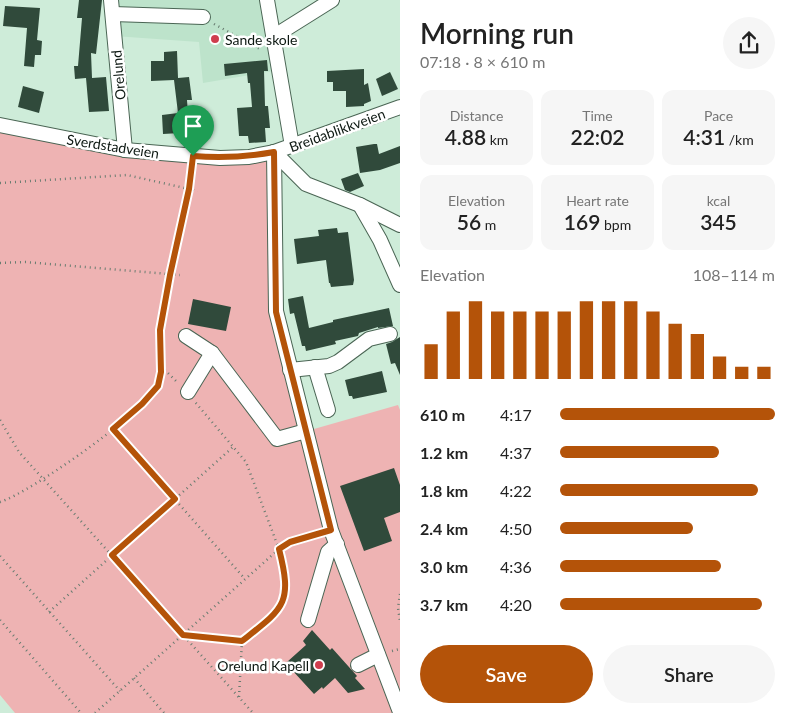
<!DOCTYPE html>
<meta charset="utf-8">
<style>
body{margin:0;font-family:Lato,sans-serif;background:#f6f6f6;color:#222;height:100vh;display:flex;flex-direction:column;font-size:19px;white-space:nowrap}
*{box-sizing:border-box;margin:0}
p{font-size:16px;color:#767676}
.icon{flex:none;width:28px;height:28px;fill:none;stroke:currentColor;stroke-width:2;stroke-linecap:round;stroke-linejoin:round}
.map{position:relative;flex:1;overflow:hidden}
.details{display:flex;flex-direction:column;background:#fff;width:395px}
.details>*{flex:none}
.pin{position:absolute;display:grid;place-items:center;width:42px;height:42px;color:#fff;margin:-51px -21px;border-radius:50% 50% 50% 0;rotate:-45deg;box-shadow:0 0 5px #0007}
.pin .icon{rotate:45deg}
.round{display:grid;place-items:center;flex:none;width:52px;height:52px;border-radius:26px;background:#f6f6f6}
.overview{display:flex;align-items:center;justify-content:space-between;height:85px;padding:0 20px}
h1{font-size:28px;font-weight:600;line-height:38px}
.metrics{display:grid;grid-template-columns:repeat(3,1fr);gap:8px;height:85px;padding:5px 20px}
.metrics div{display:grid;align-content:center;border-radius:12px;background:#f6f6f6;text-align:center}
.metrics b{font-size:21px;font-weight:600}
.metrics small{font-size:14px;font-weight:400}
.metrics p{font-size:14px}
.chart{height:140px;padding:10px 20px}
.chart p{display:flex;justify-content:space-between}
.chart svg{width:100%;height:90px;margin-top:5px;stroke:#b45309;stroke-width:6}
.primary-button{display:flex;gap:10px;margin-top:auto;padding:10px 20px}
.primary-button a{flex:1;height:58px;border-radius:30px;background:#b45309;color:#fff;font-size:20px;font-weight:600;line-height:58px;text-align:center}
.primary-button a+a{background:#f6f6f6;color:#222}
ul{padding:0 20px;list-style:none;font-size:16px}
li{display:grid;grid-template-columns:80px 60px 1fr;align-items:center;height:38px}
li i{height:12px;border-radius:6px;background:#b45309}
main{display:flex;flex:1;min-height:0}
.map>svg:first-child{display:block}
.built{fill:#bde3cb}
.green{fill:#eeb3b3}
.building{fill:#304a3b}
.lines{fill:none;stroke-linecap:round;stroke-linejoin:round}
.minor-casing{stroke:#4a6554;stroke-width:16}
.path{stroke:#687c70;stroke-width:2.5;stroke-dasharray:1 4;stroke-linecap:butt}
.minor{stroke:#fff;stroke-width:14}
.route-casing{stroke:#fff;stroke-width:10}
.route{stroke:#b45309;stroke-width:6}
.poi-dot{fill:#cf3e4e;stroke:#fff;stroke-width:2}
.labels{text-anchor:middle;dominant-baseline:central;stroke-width:5;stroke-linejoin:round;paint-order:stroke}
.poi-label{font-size:14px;fill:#0c1711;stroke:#fff;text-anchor:start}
.street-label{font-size:14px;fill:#0c1711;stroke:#fff}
</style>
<main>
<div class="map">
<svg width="400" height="713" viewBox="0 0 400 713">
<rect width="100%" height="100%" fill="#ceecd9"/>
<polygon class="built" points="111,0 268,0 279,70 203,83 199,42 114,36"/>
<polygon class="green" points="0,125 125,150 274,152 276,311 307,431 398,405 400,410 400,713 15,713 0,695"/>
<g class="building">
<polygon points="79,0 102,0 96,54 91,53 92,78 106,77 109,111 89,112 86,78 75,79 74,66 78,66 82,18 77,18"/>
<polygon points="5,6 40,8 37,40 42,41 41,55 35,55 34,67 24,66 27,28 3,26"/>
<polygon points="177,51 178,78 189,77 192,100 187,100 190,143 181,144 180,133 163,134 162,115 178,113 174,80 151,81 151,61 164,61 164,52"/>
<polygon points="267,60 268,71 264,71 265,106 268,106 270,128 265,128 266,142 249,143 248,136 239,136 237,108 252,107 250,83 248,83 247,73 225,76 224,64"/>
<polygon points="364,69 364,85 368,83 371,101 364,104 364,106 346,107 346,91 333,91 333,82 327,82 327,71"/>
<polygon points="390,72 398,89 382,96 376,79"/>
<polygon points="23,86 44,92 39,113 18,107"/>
<polygon points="374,144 377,144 379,154 400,146 400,163 380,170 360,173 356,147"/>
<polygon points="358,173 364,186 350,192 345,190 341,179"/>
<polygon points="337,228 338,233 348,232 354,280 353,285 331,287 330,283 329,283 326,260 297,264 294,239 319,236 318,230"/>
<polygon points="303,296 309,328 333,322 333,320 389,308 393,326 378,328 378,327 359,333 358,336 335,341 336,344 306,351 305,346 302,346 294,313 290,314 288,299"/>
<polygon points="193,299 231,307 226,331 188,324"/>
<polygon points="400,337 400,375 395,363 391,364 386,344 392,342"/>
<polygon points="382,371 387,392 353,399 352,396 349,396 345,380"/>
<polygon points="394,468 400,485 400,512 384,518 392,541 364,551 340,486"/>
<polygon points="312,630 330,650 332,648 357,676 355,678 365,689 348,693 335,678 323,689 322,687 314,694 292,670 293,669 287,662 306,645 303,641"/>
</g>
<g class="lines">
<g class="minor-casing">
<g id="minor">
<polyline points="111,0 125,150"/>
<polyline points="267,0 292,146"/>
<polyline points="113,14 203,17"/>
<polyline points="273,37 332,0"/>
<polyline points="0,125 125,150 220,158 249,157 274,152 400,107"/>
<polyline points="274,152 276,311 331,530 400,712"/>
<polyline points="274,152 306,184 360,205 400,225"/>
<polyline points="360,205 380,240 400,285"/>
<polyline points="186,336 212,353 277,439 306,431"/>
<polyline points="315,367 328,410"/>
<polyline points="290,370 329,366 338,362 369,339 390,334"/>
<polyline points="188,392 212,353"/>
<polyline points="308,620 328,552 337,544"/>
<polyline points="358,665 378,655"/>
</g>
</g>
<g class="path">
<polyline points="214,24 262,50"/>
<polyline points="0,183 127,175 198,191"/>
<polyline points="0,263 25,262 180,275"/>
<polyline points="161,366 178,383"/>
<polyline points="0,420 19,452 253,713"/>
<polyline points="113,429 245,579"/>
<path d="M0,502C31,492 144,413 158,385C166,368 158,347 160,329C165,275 186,223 192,168"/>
<polyline points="0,556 120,691"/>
<polyline points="400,594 398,608 400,621"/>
<polyline points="49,612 233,447"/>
<polyline points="0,620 81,713"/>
<polyline points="183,635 242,641 271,618 280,607 286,592 285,575 279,549 246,462 195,402"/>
<polyline points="392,651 400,649"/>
<polyline points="134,678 164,713"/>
<polyline points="239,697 242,641"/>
<polyline points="95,713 279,549 290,542 318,534"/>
</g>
<use href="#minor" class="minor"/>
</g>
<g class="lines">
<g class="route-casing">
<path id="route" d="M274,152L276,312L331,530L290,542L279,549C293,604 284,608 242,641L183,635L112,555L175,499L113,429L142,404L158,386L161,372L160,330L170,275L189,189L193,156C221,158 247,157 274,152Z"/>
</g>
<use href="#route" class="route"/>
</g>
<g class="poi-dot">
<circle cx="215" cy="39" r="5"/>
<circle cx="319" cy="665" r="5"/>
</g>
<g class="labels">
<g class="poi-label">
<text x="225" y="39">Sande skole</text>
<text x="309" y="665" text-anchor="end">Orelund Kapell</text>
</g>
<g class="street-label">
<text transform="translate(118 75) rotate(-95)">Orelund</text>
<text transform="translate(337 130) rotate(-20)">Breidablikkveien</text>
<text transform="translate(113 146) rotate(9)">Sverdstadveien</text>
</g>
</g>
</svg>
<div class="pin" style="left:193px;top:156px;background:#1e9e55"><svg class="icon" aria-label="arrive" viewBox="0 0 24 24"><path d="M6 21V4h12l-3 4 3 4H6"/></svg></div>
</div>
<section class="details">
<div class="overview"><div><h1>Morning run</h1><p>07:18 · 8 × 610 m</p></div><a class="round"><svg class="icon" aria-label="share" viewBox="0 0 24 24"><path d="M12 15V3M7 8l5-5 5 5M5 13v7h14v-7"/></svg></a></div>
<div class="metrics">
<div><p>Distance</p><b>4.88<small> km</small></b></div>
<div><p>Time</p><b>22:02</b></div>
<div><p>Pace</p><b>4:31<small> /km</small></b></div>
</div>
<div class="metrics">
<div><p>Elevation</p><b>56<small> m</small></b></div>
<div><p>Heart rate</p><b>169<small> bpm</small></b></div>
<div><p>kcal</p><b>345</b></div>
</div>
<div class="chart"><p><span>Elevation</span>108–114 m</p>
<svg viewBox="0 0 160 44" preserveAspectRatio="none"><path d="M5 44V27M15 44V11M25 44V6M35 44V11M45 44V11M55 44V11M65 44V11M75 44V6M85 44V6M95 44V6M105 44V11M115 44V17M125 44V22M135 44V33M145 44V38M155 44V38"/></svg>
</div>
<ul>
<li><b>610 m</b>4:17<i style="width:100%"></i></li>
<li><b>1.2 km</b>4:37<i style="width:74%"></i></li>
<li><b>1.8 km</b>4:22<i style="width:92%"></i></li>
<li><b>2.4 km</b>4:50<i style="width:62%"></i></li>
<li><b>3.0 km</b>4:36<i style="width:75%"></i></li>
<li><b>3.7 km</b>4:20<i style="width:94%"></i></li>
</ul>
<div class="primary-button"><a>Save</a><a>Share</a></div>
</section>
</main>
